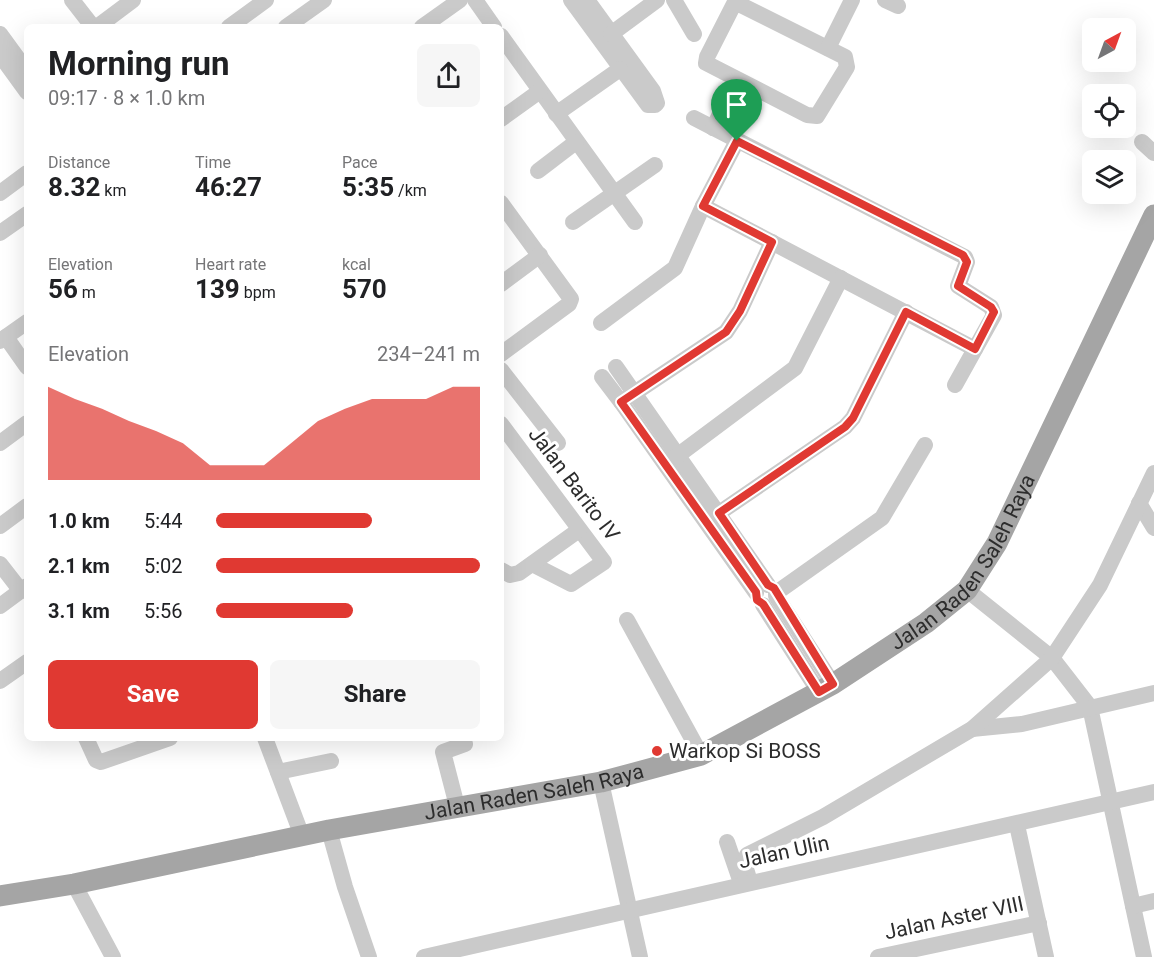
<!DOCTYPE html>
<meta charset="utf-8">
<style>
body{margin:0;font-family:Roboto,sans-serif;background:#f6f6f6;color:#202124;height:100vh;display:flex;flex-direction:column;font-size:22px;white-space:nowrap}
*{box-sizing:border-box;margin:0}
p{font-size:20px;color:#757577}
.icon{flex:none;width:33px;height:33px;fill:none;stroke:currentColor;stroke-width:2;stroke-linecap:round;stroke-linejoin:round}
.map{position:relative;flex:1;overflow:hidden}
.details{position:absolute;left:24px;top:24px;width:480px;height:717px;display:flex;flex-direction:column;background:#fff;border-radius:9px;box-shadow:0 6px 24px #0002}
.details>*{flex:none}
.needle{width:39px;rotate:41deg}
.controls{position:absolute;left:1082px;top:18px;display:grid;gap:12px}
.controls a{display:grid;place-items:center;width:54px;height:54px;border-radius:9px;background:#fff;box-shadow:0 6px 24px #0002;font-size:30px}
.pin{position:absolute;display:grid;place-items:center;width:51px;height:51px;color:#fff;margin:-62px -26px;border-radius:50% 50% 50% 0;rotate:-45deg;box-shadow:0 0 6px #0007}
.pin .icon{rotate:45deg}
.round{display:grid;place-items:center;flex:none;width:63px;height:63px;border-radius:9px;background:#f6f6f6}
.summary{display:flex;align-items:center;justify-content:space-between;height:102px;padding:0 24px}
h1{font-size:33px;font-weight:700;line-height:45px}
.stats{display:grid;grid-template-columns:repeat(3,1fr);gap:9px;height:102px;padding:6px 24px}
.stats div{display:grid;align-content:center}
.stats b{font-size:26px;font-weight:700}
.stats small{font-size:16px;font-weight:400}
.stats p{font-size:16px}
.chart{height:168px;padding:12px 24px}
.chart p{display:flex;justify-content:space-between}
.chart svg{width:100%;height:108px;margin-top:6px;fill:#e03932;opacity:.7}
.button{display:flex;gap:12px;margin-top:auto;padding:12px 24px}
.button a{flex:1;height:69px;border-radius:9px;background:#e03932;color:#fff;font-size:24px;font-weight:700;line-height:69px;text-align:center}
.button a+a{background:#f6f6f6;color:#202124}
ul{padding:0 24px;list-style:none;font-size:20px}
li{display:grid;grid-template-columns:96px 72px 1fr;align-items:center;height:45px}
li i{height:15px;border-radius:8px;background:#e03932}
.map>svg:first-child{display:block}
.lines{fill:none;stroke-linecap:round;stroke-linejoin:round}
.minor{stroke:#cacaca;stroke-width:16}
.major{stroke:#a5a5a5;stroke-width:21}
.route-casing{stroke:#fff;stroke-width:12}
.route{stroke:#e03932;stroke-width:8}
.poi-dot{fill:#e03932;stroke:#fff;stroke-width:2}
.labels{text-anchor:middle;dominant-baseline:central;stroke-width:6;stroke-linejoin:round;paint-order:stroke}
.street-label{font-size:21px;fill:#2d2d2d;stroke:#fff}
.poi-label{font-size:21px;fill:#2d2d2d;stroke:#fff;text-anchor:start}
</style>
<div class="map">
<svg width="1154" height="957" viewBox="0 0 1154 957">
<rect width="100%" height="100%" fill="#fff"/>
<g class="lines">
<g class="minor">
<polyline points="72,0 93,27"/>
<polyline points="475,0 494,27"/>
<polyline points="571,0 648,105 655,105 657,103 653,91 587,0"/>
<polyline points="674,0 694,34"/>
<polyline points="885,0 898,6"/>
<polyline points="735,2 845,57 847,67 817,116 807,115 706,63 707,57 736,0"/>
<polyline points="97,27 133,0"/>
<polyline points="229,27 266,0"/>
<polyline points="286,27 324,0"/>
<polyline points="422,27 460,0"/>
<polyline points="0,34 27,71"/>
<polyline points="611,34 657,0"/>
<polyline points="501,36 635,222"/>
<polyline points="828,48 852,0"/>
<polyline points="0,55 27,92"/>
<polyline points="556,114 620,69"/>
<polyline points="694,118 965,257 967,262 958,286 991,307 994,315 955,385"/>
<polyline points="501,119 540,91"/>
<polyline points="713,128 737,80"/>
<polyline points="1142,142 1154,153"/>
<polyline points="538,171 576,142"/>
<polyline points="0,193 27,173"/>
<polyline points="501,203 571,299 569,304 501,354"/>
<polyline points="703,206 975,349"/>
<polyline points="573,222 655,165"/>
<polyline points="0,233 27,214"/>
<polyline points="501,284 540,255"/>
<polyline points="601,323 675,268 703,206 737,141"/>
<polyline points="6,337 27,367"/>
<polyline points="0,341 27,322"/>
<polyline points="616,367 768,585"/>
<polyline points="501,370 558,443"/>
<polyline points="602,377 621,402"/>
<polyline points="501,424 604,562 571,584 532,564"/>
<polyline points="0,443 27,423"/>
<polyline points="669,462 795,368 841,278"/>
<polyline points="1139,503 1154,528"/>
<polyline points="719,513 845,427 853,418 906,312"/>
<polyline points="0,526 27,506"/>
<polyline points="0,564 21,591"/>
<polyline points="501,570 510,575 519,573 579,530"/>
<polyline points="967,590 1052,658 1090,707 1144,957"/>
<polyline points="756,593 621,402 726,332 740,311 772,242"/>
<polyline points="776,593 882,518 925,445"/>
<polyline points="776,596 833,684"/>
<polyline points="763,605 819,692"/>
<polyline points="0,606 27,586"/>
<polyline points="627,620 701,755"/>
<polyline points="0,681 27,662"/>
<polyline points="972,729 1022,724 1154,693"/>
<polyline points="86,738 96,760 101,762 170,738"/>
<polyline points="265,738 302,836"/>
<polyline points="278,772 331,761"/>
<polyline points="601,782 640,957"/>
<polyline points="457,806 443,752 465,744"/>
<polyline points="1017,825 1046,957"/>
<polyline points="329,830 345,887 369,957"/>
<polyline points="727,842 739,877"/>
<polyline points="750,882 744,862 747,855 823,817 972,729 1052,658 1100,585 1154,473"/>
<polyline points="74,884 113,957"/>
<polyline points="1133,906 1154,901"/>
<polyline points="424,957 1154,792"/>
<polyline points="878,957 1039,923"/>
</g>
<path class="major" id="s1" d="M0,896L74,884L329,830L601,782L701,755L833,684L926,623L967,590L997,543L1154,215"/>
</g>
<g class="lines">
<g class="route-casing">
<polygon id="route" points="737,141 963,255 967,262 958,286 991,307 994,312 975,349 906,312 853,418 845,427 719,513 768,585 774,588 833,684 819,692 763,604 757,600 756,592 621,402 726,332 740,311 772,242 703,206"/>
</g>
<use href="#route" class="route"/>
</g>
<circle class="poi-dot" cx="657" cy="751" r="6"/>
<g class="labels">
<g class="street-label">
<text transform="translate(574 484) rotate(53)">Jalan Barito IV</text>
<text stroke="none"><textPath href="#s1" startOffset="1048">Jalan Raden Saleh Raya</textPath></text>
<text stroke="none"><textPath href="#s1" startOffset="544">Jalan Raden Saleh Raya</textPath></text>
<text transform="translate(784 852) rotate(-12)">Jalan Ulin</text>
<text transform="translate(954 918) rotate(-12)">Jalan Aster VIII</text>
</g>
<g class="poi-label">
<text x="669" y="751">Warkop Si BOSS</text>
</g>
</g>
</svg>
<div class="controls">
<a><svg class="needle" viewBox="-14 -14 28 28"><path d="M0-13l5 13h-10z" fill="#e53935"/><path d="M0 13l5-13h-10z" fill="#757577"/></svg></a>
<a><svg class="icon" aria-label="locate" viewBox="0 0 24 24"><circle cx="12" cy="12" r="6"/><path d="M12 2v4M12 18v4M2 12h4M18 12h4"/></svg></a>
<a><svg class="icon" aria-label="layers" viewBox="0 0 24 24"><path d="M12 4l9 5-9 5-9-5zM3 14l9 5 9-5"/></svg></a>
</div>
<div class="pin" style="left:737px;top:141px;background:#1e9e55"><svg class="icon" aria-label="arrive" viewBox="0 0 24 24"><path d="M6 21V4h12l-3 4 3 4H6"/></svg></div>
<section class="details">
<div class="summary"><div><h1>Morning run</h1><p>09:17 · 8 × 1.0 km</p></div><a class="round"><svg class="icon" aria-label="share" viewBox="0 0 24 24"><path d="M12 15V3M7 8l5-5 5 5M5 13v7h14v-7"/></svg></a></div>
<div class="stats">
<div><p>Distance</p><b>8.32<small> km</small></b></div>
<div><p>Time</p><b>46:27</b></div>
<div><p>Pace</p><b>5:35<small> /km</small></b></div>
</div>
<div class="stats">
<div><p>Elevation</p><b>56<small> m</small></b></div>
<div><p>Heart rate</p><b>139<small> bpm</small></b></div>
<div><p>kcal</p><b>570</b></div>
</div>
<div class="chart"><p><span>Elevation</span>234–241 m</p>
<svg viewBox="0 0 160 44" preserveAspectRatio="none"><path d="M0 44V6L10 11L20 15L30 20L40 24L50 29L60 38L70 38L80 38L90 29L100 20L110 15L120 11L130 11L140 11L150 6L160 6V44z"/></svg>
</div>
<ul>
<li><b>1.0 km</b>5:44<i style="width:59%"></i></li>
<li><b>2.1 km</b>5:02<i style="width:100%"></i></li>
<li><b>3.1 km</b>5:56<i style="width:52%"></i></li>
</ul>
<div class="button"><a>Save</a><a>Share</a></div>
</section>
</div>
